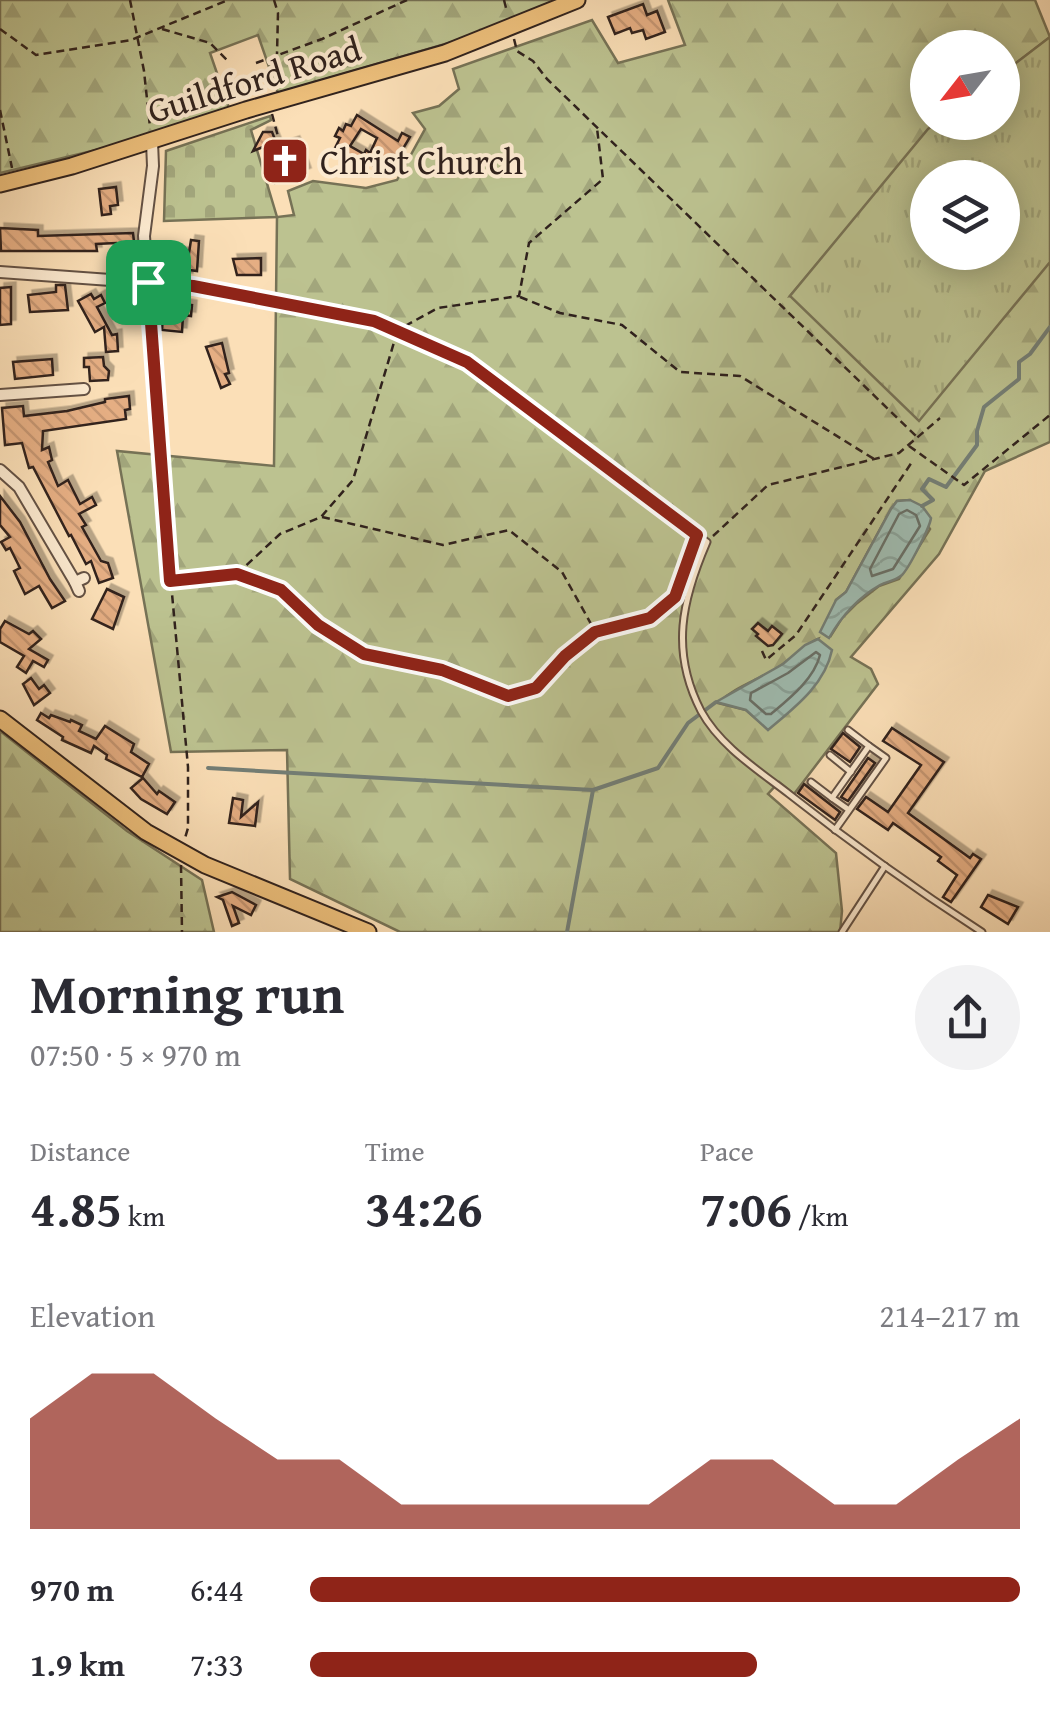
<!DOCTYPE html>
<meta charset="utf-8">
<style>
body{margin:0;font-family:"Gentium Book Plus",serif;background:#f2f2f3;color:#2b2b33;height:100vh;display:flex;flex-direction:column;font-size:38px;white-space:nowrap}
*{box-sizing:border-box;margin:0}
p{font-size:32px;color:#7c7c81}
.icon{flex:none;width:55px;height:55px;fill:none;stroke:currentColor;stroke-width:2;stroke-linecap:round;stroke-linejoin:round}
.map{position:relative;height:932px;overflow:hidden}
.sheet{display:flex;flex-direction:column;background:#fff;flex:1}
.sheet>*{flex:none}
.needle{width:65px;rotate:239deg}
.controls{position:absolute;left:910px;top:30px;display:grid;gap:20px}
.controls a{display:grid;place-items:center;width:110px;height:110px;border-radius:50%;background:#fff;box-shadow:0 5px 25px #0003;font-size:50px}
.pin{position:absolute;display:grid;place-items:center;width:85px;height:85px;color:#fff;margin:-42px;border-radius:20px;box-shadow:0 5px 15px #0006}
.round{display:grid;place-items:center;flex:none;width:105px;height:105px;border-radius:52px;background:#f2f2f3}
.headline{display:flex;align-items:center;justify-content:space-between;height:170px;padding:0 30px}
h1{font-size:55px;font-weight:800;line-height:75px}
.figures{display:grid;grid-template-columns:repeat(3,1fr);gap:15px;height:170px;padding:10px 30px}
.figures div{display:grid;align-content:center}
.figures b{font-size:50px;font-weight:800}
.figures small{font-size:28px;font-weight:400}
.figures p{font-size:28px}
.chart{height:280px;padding:20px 30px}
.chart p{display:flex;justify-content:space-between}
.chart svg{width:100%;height:180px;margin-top:10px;fill:#8f2418;opacity:.7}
ul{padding:0 30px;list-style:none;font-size:32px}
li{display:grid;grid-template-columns:160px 120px 1fr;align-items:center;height:75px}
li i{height:25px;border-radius:12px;background:#8f2418}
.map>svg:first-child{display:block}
.forest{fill:url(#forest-firs);stroke:#767256;stroke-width:2.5;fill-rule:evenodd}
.cemetery{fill:url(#cemetery-stones);stroke:#767256;stroke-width:2.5}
.park{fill:url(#park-tufts);stroke:#767256;stroke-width:2.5;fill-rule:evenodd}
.water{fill:url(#water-waves);stroke:#737e76;stroke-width:2.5}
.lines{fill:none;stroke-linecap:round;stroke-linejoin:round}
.shore{stroke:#686f67;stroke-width:2.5}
.stream{stroke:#737e76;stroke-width:4}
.building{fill:url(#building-back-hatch);stroke:#30221d;stroke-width:2.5;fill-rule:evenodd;filter:url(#shadow)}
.service-casing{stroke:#635144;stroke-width:9}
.minor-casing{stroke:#635144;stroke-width:14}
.primary-casing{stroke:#30221d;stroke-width:19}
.path{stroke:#30221d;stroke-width:2.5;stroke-dasharray:8 5;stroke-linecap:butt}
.service{stroke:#fcead0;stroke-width:5}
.minor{stroke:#fcead0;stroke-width:10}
.primary{stroke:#eec07c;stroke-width:15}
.route-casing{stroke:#fff;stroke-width:20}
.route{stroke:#8f2418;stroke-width:12}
.labels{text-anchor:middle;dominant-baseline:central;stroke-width:8;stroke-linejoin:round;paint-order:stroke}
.street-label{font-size:35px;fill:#30221d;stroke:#fcead0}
.poi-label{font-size:35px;fill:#30221d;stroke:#fcead0;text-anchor:start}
</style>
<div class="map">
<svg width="1050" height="932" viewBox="0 0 1050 932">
<defs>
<pattern id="forest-firs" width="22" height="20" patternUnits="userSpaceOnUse" patternTransform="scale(2.5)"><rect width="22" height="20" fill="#bcc290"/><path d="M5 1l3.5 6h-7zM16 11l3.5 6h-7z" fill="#a2a67c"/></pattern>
<pattern id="cemetery-stones" width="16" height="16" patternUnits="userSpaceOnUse" patternTransform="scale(2.5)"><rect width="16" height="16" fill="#bcc290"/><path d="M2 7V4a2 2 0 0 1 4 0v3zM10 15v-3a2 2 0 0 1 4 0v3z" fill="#a2a67c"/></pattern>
<pattern id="park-tufts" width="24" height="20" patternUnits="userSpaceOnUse" patternTransform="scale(2.5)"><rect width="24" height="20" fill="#bcc290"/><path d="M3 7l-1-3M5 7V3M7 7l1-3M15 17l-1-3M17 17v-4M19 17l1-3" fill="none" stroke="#a2a67c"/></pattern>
<pattern id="water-waves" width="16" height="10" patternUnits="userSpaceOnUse" patternTransform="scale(2.5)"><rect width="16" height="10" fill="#9fbcb1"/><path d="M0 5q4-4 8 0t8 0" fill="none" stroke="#89a198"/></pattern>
<pattern id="building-back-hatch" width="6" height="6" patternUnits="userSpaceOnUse" patternTransform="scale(2.5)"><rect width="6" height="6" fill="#e5ae83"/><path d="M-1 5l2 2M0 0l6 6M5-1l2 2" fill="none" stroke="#c59571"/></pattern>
<filter id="shadow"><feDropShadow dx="4.5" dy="-4.5" stdDeviation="0" flood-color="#0004"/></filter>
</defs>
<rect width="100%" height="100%" fill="#fbdfb7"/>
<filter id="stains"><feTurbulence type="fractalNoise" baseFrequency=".002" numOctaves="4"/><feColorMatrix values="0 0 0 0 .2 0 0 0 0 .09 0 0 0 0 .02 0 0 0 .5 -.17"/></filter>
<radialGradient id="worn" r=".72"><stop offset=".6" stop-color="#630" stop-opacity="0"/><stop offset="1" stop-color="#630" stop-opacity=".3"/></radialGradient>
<g class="forest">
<polygon points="0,0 556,0 469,37 278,93 258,35 210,53 229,108 117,145 0,173"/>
<path d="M668,0H1035L1050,37L1003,73L1002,48H928V122L936,123L790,296L1050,262V442L985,471L939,554L851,657L871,669L878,684L794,794L779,782L768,794L836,853L842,911L840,932H400L290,879L287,750L171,752L117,451L274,466L277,217L294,215L288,191L313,181L366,188L397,180L425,129L413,113L439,106L459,89L453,69L592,20L618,63L685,45ZM910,500L930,529L899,579L879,586L856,604L842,618L830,637L836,600L846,592L891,509L897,501ZM818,639L768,729L746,710L718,703C737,685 763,679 783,664C796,655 804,645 818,639Z"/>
<polygon points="0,731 127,831 202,880 214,932 0,932"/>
</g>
<polygon class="cemetery" points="270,116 271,120 251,130 277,217 164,221 166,151"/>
<path class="park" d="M1050,37V262L919,421L790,296L928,129L936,123L1002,122L1003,73ZM928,178H1002V252H928Z"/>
<g class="water">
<path d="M910,500L922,506L931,518C930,527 909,568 902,575C895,581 888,581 880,585C859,597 841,617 829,638L820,632L836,600L846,592L891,509L897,501Z"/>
<path d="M818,639L832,650C825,685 794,708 768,730L746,710L716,702L783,664L805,645Z"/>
</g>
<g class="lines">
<g class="shore">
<polygon points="907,510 916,515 920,526 893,569 872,576 870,569 899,514"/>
<path d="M816,652L820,655C814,679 790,698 771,714H766L750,700L751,693L788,673Z"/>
</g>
<g class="stream">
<polyline points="922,506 933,500 922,489 929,479 946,487 977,445 977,431 984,407 1019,379 1019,362 1030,354 1050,327"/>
<polyline points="208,768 593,790 658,768 688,723 716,702"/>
<polyline points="567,932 593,790"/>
</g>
</g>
<g class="building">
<polygon points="643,4 647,15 657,11 665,32 646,39 643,30 632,33 630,28 615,34 608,17"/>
<path d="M357,115L398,141L402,133L410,137L389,172L368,163L366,167L359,163L357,167L333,152L340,138L335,136L339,128L343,131L346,124L351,126ZM361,129L377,138L370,153L366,150L364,154L350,146Z"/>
<polygon points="263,132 272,132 278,147 295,141 306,172 275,183 263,147 253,151"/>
<polygon points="116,187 118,205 110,206 111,214 102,215 99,189"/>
<polygon points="0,228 38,230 38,236 133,233 135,250 116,251 116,243 96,244 97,251 1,251"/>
<polygon points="191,240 199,241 197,271 189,270 188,277 178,275 181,252 189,253"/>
<polygon points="261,258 261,275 237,275 233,259"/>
<polygon points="56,285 65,285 68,310 30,312 28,295 56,292"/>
<polygon points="11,287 11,324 0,325 0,288"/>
<polygon points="91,294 94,299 101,295 105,303 97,307 112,335 117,334 118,351 106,352 104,327 95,332 78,301"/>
<polygon points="175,295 185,296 184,304 192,305 191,316 183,315 182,332 162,330 163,314 173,315"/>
<polygon points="222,343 229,373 225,374 230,384 221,388 206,347"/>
<polygon points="103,357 104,366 109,371 108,380 90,381 89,367 84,367 84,358"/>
<polygon points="52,359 53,375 15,379 13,362"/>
<polygon points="129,396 130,409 125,410 126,419 43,431 42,450 49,447 52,460 48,462 58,486 68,480 80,504 92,497 96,505 79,514 86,525 82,527 101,561 108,563 113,578 99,583 91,561 86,564 71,535 69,536 33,467 29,468 22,443 5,445 2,408 23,406 24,416 67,411 105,402 105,399"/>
<polygon points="0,496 20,522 50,579 65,601 52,608 39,586 25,594 14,571 20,568 10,548 6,550 1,542 10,537 0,525"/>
<polygon points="107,589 124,597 113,629 92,619"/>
<polygon points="5,621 29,634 33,631 41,639 29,649 48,660 44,667 33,661 26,673 17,667 24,656 0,642 0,629"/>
<polygon points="758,623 768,631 772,626 782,634 773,645 768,646 756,636 758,634 752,629"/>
<polygon points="31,678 39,689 44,685 50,693 34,705 23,684"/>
<polygon points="41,713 49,718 51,715 70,722 71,720 82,725 79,731 96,739 105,726 134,744 131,752 149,764 142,777 106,759 107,755 94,746 91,753 62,740 63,737 37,720"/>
<polygon points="892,728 944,762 908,813 970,858 973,854 981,859 951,902 943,897 957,875 938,861 941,857 893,823 888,830 857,809 866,797 888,812 921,765 883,741"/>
<polygon points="843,733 860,747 850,762 831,749"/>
<polygon points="868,758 875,763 848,801 841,797"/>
<polygon points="143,778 157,794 159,791 175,802 167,814 141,799 131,788"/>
<polygon points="804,784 840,812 835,820 798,793"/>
<polygon points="233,798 243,800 241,817 258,802 255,826 229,823"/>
<polygon points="232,892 256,905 251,915 233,906 239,923 232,926 223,900 217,897"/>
<polygon points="988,895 1018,907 1008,924 981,907"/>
</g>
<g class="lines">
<g class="service-casing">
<g id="service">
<path d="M242,295L374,321L467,362L707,542C682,600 670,651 701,711C720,746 758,770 789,794C851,843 915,889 982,932"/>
<polyline points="848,730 869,746"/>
<polyline points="830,755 851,772"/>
<polyline points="811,782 832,798"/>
<polyline points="835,830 886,758 869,746 832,798 849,810"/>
<polyline points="842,932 885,866"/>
</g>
</g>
<g class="minor-casing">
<g id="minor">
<polyline points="152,142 153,166 144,236 159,441"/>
<polyline points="0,272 193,286 242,295"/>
<polyline points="0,395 84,389"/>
<polyline points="0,470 19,487 75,582"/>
<polyline points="79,591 75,582 84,578"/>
</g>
</g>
<g class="primary-casing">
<g id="primary">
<polyline points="0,184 72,166 246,110 445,53 577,0"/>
<polyline points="0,719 146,832 205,865 368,932"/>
</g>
</g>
<g class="path">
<polyline points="130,0 144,71 150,127"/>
<polyline points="274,0 278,13 277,54"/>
<polyline points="504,0 507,12"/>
<polyline points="0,29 36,55 131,40 228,0"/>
<polyline points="162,29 210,43 227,60"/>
<polyline points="514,39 517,51 533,61 547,79 917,437"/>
<polyline points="256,63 322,39 407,0"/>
<polyline points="0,110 12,168"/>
<polyline points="272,114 280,144"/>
<polyline points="520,297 560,313 622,325 680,372 740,376 874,459"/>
<polyline points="405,326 438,308 519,296 529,243 603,179 597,128"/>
<polyline points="909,446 964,485 1050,415"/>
<polyline points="159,453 188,767 188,828 185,838"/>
<polyline points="322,517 443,545 509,530 562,572 595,631"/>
<polyline points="713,536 768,485 899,453 940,418"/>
<polyline points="237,574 280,534 321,517 353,480 395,339"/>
<polyline points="170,581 237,574 281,589 318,625 363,654 442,671 508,695 535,688 565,656 595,633 650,618 675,597 695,542"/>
<polyline points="762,651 766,660 796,635 912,462"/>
<polyline points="181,865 182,932"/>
</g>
<use href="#service" class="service"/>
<use href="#minor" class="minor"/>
<use href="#primary" class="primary"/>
</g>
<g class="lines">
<g class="route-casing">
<polygon id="route" points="148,282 193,286 374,321 467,362 697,535 675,597 650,618 595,632 565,656 536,688 508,696 442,670 364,654 318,625 281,590 237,574 170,581"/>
</g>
<use href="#route" class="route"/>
</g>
<defs>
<g id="church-square" transform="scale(2.5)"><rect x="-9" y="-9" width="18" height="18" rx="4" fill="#8f2418" stroke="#fcead0"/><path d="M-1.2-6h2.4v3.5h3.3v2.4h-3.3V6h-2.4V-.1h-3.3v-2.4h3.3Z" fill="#fff"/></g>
</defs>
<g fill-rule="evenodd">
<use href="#church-square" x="285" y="161"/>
</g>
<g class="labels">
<g class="street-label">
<text transform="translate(254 79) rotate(-17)">Guildford Road</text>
</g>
<g class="poi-label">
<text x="320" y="161">Christ Church</text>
</g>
</g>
<rect width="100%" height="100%" filter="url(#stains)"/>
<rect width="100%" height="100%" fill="url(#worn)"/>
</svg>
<div class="controls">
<a><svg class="needle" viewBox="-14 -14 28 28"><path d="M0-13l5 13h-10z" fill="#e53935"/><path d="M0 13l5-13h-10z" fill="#7c7c81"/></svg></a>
<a><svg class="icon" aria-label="layers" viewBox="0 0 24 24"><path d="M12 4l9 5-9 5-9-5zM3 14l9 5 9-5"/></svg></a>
</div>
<div class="pin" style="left:148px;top:282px;background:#1e9e55"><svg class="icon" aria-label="arrive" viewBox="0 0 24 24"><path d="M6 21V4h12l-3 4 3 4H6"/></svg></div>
</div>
<section class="sheet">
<div class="headline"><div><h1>Morning run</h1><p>07:50 · 5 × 970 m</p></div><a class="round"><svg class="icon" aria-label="share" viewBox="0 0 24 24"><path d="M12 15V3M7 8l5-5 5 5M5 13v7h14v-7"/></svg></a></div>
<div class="figures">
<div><p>Distance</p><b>4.85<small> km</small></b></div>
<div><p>Time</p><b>34:26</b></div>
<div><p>Pace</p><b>7:06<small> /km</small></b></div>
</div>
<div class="chart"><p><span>Elevation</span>214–217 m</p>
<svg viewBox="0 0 160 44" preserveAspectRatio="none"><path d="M0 44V17L10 6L20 6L30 17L40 27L50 27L60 38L70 38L80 38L90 38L100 38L110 27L120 27L130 38L140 38L150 27L160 17V44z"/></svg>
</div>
<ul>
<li><b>970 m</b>6:44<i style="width:100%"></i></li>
<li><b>1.9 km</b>7:33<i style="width:63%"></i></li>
</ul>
</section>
